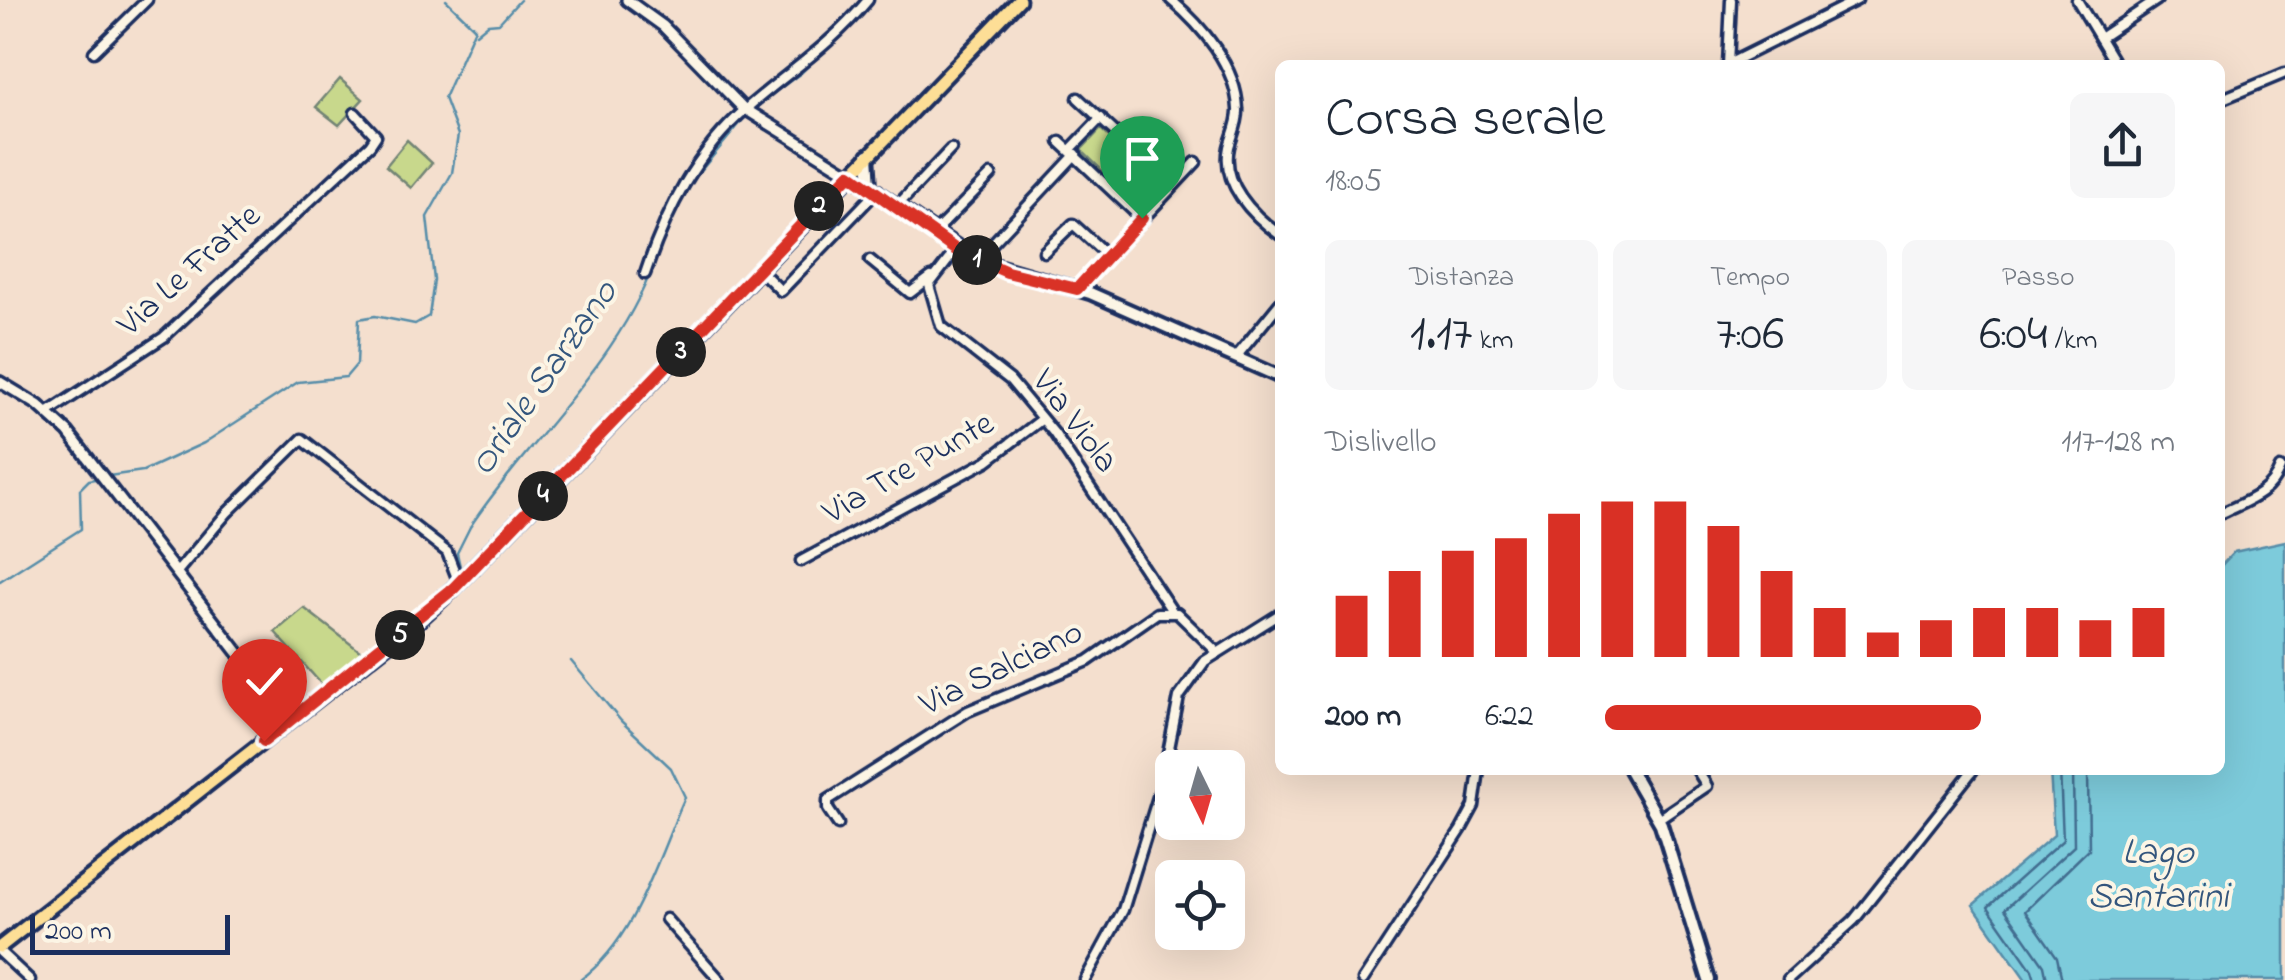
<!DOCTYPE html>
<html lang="it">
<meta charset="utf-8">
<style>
body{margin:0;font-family:"Indie Flower",sans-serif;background:#f6f6f7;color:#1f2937;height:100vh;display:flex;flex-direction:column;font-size:38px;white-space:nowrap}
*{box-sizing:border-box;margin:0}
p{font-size:32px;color:#747a83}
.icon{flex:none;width:55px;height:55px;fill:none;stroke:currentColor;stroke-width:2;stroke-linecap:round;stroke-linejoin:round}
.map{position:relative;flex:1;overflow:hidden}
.panel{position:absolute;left:1275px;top:60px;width:950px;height:715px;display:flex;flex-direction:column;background:#fff;border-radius:15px;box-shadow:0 10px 40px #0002}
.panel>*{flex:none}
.needle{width:65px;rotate:175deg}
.tools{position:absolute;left:1155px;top:750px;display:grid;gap:20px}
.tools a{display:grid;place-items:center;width:90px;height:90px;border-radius:15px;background:#fff;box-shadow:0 10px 40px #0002;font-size:50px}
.scale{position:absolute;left:30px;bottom:25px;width:200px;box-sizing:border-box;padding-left:10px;border:5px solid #1b2f5e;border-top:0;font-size:28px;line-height:35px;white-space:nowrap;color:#1b2f5e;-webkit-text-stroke:8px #fcf5e5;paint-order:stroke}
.pin{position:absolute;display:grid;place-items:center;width:85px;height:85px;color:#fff;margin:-102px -42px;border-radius:50% 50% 50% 0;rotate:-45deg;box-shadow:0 0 10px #0007}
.pin .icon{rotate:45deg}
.km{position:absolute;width:50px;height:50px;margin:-25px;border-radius:50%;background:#222;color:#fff;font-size:28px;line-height:50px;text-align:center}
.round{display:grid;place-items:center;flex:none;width:105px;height:105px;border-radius:15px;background:#f6f6f7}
.head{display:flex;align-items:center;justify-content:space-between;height:170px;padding:0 50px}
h1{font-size:55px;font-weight:600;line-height:75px}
.figures{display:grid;grid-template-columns:repeat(3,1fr);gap:15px;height:170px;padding:10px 50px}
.figures div{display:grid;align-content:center;border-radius:15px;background:#f6f6f7;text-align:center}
.figures b{font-size:50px;font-weight:600}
.figures small{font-size:28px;font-weight:400}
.figures p{font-size:28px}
.chart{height:280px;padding:20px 50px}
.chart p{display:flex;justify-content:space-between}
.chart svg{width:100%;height:180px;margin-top:10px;stroke:#d93025;stroke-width:6}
ul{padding:0 50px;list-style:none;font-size:32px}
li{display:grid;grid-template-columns:160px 120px 1fr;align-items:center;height:75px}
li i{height:25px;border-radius:12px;background:#d93025}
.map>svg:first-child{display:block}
.green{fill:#c8d88c;stroke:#728475;stroke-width:2.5}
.water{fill:#7dcbdb;stroke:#568da9;stroke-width:2.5}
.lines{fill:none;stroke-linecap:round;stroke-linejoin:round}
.shore{stroke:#426d90;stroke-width:2.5}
.stream{stroke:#568da9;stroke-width:2.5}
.minor-casing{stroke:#1b2f5e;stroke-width:15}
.tertiary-casing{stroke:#1b2f5e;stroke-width:16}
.secondary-casing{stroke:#1b2f5e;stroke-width:18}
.primary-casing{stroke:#1b2f5e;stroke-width:19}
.minor{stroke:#fcf5e5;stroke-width:8}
.tertiary{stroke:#fcf5e5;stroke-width:9}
.secondary{stroke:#fcf5e5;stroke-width:10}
.primary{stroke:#fdde96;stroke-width:11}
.route-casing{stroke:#fff;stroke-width:20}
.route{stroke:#d93025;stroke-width:12}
.labels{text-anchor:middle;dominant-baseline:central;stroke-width:8;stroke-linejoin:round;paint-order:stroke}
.street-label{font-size:35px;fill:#1b2f5e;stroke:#fcf5e5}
.water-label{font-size:38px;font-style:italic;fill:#34567d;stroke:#fcf5e5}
</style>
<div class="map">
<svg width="2285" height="980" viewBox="0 0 2285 980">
<rect width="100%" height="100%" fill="#f4dfce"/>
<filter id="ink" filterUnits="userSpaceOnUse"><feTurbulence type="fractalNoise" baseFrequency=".01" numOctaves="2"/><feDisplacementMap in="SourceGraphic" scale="20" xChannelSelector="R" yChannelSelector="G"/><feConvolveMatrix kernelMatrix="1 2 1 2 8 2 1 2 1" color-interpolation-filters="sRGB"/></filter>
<g filter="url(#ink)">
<g class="green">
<polygon points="340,79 363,99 339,125 316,107"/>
<polygon points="1101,129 1138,165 1118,186 1081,150"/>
<polygon points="407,140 432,163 411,188 386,166"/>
<polygon points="304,608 365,655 324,687 275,632"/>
</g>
<polygon class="water" points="2285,541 2285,980 2026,980 1973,905 2054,835 2050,770 2220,770 2220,567 2234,552"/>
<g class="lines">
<g class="shore">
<polyline points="2035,980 2032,970 1988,907 2063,840 2060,770"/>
<polyline points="2047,980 2044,965 2005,909 2074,846 2073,770"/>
<polyline points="2062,980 2057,957 2025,911 2089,849 2088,770"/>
</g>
<g class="stream">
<polyline points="476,34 488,24 499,23 520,0"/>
<polyline points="755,107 801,73 848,27"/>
<polyline points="684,191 747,115"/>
<polyline points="109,476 143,471 204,443 298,382 346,377 357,364 359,319 375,316 415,324 429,316 434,280 427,217 452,173 458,135 444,98 475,28 446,0"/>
<path d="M461,571L457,553L470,527C531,435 626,357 659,248"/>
<polyline points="0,581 81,529 80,489 89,480 101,478"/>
<path d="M571,661L621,721L671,768L685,797C657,859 636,939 580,980"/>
</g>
<g class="minor-casing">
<g id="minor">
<path d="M1171,0C1202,26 1236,66 1238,109C1239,122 1232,135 1229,147C1221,183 1252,215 1280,235"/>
<polyline points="2077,0 2116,65"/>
<polyline points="2100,38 2157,0"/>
<polyline points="94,52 147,0"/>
<polyline points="1728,64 1857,0"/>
<polyline points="1728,65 1731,0"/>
<polyline points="1078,98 1148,163"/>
<polyline points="2220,100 2285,73"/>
<polyline points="1060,142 1142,219"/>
<polyline points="1071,149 1101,118"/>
<polyline points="1118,194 1154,157"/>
<polyline points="897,206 951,149"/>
<polyline points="935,232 991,175"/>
<polyline points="956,250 929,285 941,326 1010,380 1054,433 1172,611"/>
<polyline points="1044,252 1073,224 1107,255"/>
<polyline points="870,260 910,293 931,277"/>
<polyline points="977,260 1076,154"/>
<polyline points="759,269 781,291 878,190"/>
<path d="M645,274C666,211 696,152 748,107C792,69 829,47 868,0"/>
<polyline points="1077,289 1196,162"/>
<polyline points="1236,357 1280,303"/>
<polyline points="47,413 164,337 370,145 376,136 355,113"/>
<path d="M2220,514C2244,502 2270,495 2280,468"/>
<polyline points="801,561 987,461 1041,420"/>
<polyline points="177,572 227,513 302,439 447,552 459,583"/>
<polyline points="1658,819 1707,786 1697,770"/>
<polyline points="838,824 828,809 828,800 968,711 1088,661 1157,613 1177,613 1217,652"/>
<polyline points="666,919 720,980"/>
<polyline points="0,952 30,980"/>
<polyline points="1085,980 1123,910 1162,784 1179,697 1205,661 1280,614"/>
<polyline points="1363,980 1461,830 1474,806 1479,770"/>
<polyline points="1788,980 1854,920 1973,770"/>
</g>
</g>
<g class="tertiary-casing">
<g id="tertiary">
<polyline points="627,0 663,26 742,107 850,174"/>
<polyline points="0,382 38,405 68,432 290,720"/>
</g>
</g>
<g class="secondary-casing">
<g id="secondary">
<polyline points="868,155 870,186"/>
<polyline points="850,174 977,260 1090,293 1280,377"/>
<polyline points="1630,770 1661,824 1709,980"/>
</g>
</g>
<g class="primary-casing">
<polyline id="primary" points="0,947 419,620 454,588 1019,0"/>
</g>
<use href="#minor" class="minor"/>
<use href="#tertiary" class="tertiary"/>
<use href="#secondary" class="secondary"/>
<use href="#primary" class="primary"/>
</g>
</g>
<g class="lines" filter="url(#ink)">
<g class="route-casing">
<polyline id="route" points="264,741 454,588 850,174 956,250 1007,272 1077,289 1142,218"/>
</g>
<use href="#route" class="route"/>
</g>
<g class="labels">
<g class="street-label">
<text transform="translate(190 271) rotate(-42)">Via Le Fratte</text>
<text transform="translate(1074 422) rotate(53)">Via Viola</text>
<text transform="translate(909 469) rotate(-30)">Via Tre Punte</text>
<text transform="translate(1002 669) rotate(-26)">Via Salciano</text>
</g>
<g class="water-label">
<text transform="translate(545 379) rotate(-55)">Oriale Sarzano</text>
<text x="2158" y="854">Lago<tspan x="2158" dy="44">Santarini</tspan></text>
</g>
</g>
</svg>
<div class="tools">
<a><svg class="needle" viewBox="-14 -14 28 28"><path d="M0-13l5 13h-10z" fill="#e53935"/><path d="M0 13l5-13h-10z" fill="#747a83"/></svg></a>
<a><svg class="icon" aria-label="locate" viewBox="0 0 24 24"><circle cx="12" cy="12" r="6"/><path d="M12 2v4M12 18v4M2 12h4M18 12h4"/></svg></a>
</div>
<div class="scale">200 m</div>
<div class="pin" style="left:1142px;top:218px;background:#1e9e55"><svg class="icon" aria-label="arrive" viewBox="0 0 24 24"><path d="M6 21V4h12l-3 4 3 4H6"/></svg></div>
<div class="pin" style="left:264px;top:741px;background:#d93025"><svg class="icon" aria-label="check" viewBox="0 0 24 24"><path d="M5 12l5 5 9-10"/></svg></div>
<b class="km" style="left:977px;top:260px">1</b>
<b class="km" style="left:819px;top:206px">2</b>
<b class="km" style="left:681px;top:352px">3</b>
<b class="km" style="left:543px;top:496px">4</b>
<b class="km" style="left:400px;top:635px">5</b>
<section class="panel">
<div class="head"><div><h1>Corsa serale</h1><p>18:05</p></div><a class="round"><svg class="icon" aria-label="share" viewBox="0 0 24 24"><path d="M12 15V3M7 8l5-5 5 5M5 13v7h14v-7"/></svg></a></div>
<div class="figures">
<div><p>Distanza</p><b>1.17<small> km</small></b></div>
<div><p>Tempo</p><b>7:06</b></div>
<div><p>Passo</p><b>6:04<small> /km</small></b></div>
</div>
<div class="chart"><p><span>Dislivello</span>117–128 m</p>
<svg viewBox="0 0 160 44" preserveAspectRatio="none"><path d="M5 44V29M15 44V23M25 44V18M35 44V15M45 44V9M55 44V6M65 44V6M75 44V12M85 44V23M95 44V32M105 44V38M115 44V35M125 44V32M135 44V32M145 44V35M155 44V32"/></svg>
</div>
<ul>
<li><b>200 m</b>6:22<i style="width:66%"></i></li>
</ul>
</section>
</div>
